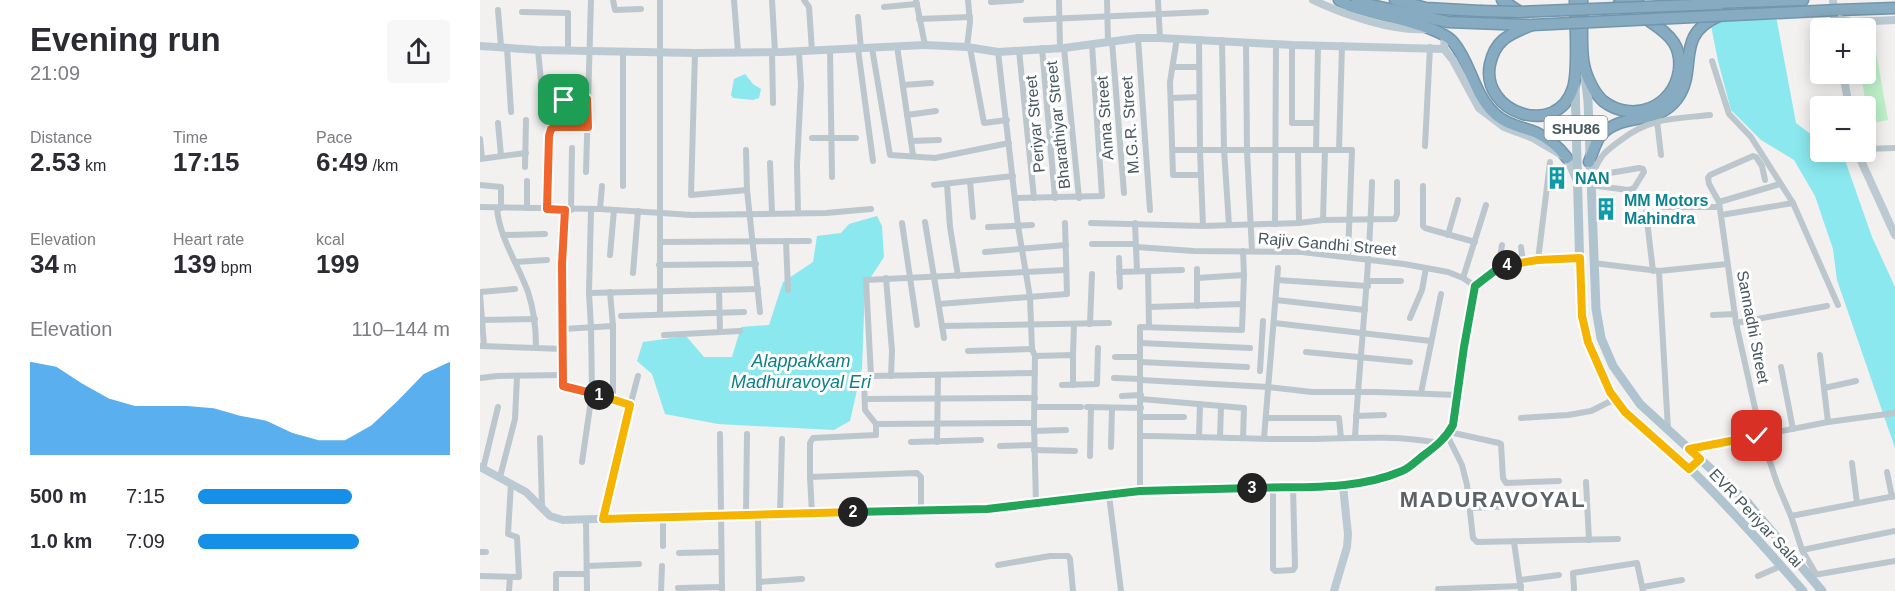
<!DOCTYPE html>
<meta charset="utf-8">
<style>
body{margin:0;font-family:Helvetica,sans-serif;background:#f7f7f7;color:#2b2b33;height:100vh;display:flex;flex-direction:column;font-size:22px;white-space:nowrap}
*{box-sizing:border-box;margin:0}
p{font-size:20px;color:#7c7c81}
.icon{flex:none;width:33px;height:33px;fill:none;stroke:currentColor;stroke-width:2;stroke-linecap:round;stroke-linejoin:round}
.map{position:relative;flex:1;overflow:hidden}
.drawer{display:flex;flex-direction:column;background:#fff;width:480px}
.drawer>*{flex:none}
.tools{position:absolute;left:1330px;top:18px;display:grid;gap:12px}
.tools a{display:grid;place-items:center;width:66px;height:66px;border-radius:6px;background:#fff;box-shadow:0 3px 15px #0003;font-size:30px}
.pin{position:absolute;display:grid;place-items:center;width:51px;height:51px;color:#fff;margin:-26px;border-radius:12px;box-shadow:0 3px 9px #0006}
.km{position:absolute;width:30px;height:30px;margin:-15px;border-radius:50%;background:#222;color:#fff;font-size:16px;line-height:30px;text-align:center}
.round{display:grid;place-items:center;flex:none;width:63px;height:63px;border-radius:6px;background:#f7f7f7}
.overview{display:flex;align-items:center;justify-content:space-between;height:102px;padding:0 30px}
h1{font-size:33px;font-weight:700;line-height:45px}
.figures{display:grid;grid-template-columns:repeat(3,1fr);gap:9px;height:102px;padding:6px 30px}
.figures div{display:grid;align-content:center}
.figures b{font-size:26px;font-weight:700}
.figures small{font-size:16px;font-weight:400}
.figures p{font-size:16px}
.chart{height:168px;padding:12px 30px}
.chart p{display:flex;justify-content:space-between}
.chart svg{width:100%;height:108px;margin-top:6px;fill:#158fe8;opacity:.7}
ul{padding:0 30px;list-style:none;font-size:20px}
li{display:grid;grid-template-columns:96px 72px 1fr;align-items:center;height:45px}
li i{height:15px;border-radius:8px;background:#158fe8}
main{display:flex;flex:1;min-height:0}
.map>svg:first-child{display:block}
.green{fill:#bef1ca}
.water{fill:#8ae8ee}
.lines{fill:none;stroke-linecap:round;stroke-linejoin:round}
.highway-casing{stroke:#7296ac;stroke-width:13}
.street{stroke:#bbc7cd;stroke-width:6}
.secondary{stroke:#bbcad2;stroke-width:8}
.primary{stroke:#afc4cf;stroke-width:9}
.highway{stroke:#87abc0;stroke-width:10}
.highway-bridge-casing{stroke:#7296ac;stroke-width:13;stroke-linecap:butt}
.highway-bridge{stroke:#87abc0;stroke-width:10}
.split-1-casing{stroke:#fff;stroke-width:12}
.split-2-casing{stroke:#fff;stroke-width:12}
.split-3-casing{stroke:#fff;stroke-width:12}
.split-4-casing{stroke:#fff;stroke-width:12}
.split-5-casing{stroke:#fff;stroke-width:12}
.split-1{stroke:#f0652b;stroke-width:8}
.split-2{stroke:#f5b400;stroke-width:8}
.split-3{stroke:#22a559;stroke-width:8}
.split-4{stroke:#22a559;stroke-width:8}
.split-5{stroke:#f5b400;stroke-width:8}
.labels{text-anchor:middle;dominant-baseline:central;stroke-width:6;stroke-linejoin:round;paint-order:stroke}
.shield{fill:#fff;stroke:#7e898e;stroke-width:1.5}
.shield-label{font-size:15px;font-weight:bold;fill:#47575e}
.street-label{font-size:16px;fill:#47575e;stroke:#fff}
.culture-label{font-size:16px;font-weight:bold;fill:#0d838f;stroke:#fff;text-anchor:start}
.water-label{font-size:18px;font-style:italic;fill:#0b8088;stroke:#fff}
.district-label{font-size:22px;font-weight:bold;letter-spacing:1.5px;fill:#5c6265;stroke:#fff}
</style>
<main>
<section class="drawer">
<div class="overview"><div><h1>Evening run</h1><p>21:09</p></div><a class="round"><svg class="icon" aria-label="share" viewBox="0 0 24 24"><path d="M12 15V3M7 8l5-5 5 5M5 13v7h14v-7"/></svg></a></div>
<div class="figures">
<div><p>Distance</p><b>2.53<small> km</small></b></div>
<div><p>Time</p><b>17:15</b></div>
<div><p>Pace</p><b>6:49<small> /km</small></b></div>
</div>
<div class="figures">
<div><p>Elevation</p><b>34<small> m</small></b></div>
<div><p>Heart rate</p><b>139<small> bpm</small></b></div>
<div><p>kcal</p><b>199</b></div>
</div>
<div class="chart"><p><span>Elevation</span>110–144 m</p>
<svg viewBox="0 0 160 44" preserveAspectRatio="none"><path d="M0 44V6L10 8L20 15L30 21L40 24L50 24L60 24L70 25L80 28L90 30L100 35L110 38L120 38L130 32L140 22L150 11L160 6V44z"/></svg>
</div>
<ul>
<li><b>500 m</b>7:15<i style="width:61%"></i></li>
<li><b>1.0 km</b>7:09<i style="width:64%"></i></li>
</ul>
</section>
<div class="map">
<svg width="1415" height="591" viewBox="0 0 1415 591">
<rect width="100%" height="100%" fill="#f3f0f0"/>
<polygon class="green" points="1396,52 1408,120 1389,124 1381,74 1386,74 1386,54"/>
<g class="water">
<polygon points="1226,0 1293,0 1316,123 1341,142 1341,152 1353,152 1365,160 1392,237 1415,287 1415,448 1357,280 1353,249 1335,196 1314,160 1281,140 1251,110 1238,61"/>
<polygon points="265,74 273,84 281,89 279,98 273,100 253,98 251,95 254,79"/>
<polygon points="397,216 402,226 404,257 385,286 382,368 370,421 354,430 238,424 185,414 172,374 157,361 163,342 206,336 224,357 252,357 261,327 289,325 303,282 333,262 337,236 361,233 369,224"/>
</g>
<g class="lines">
<g class="highway-casing">
<g id="highway">
<path d="M859,0L870,6C893,14 959,25 973,42C991,63 993,93 1014,113C1025,124 1041,127 1055,132C1068,138 1078,146 1087,158"/>
<polyline points="915,0 946,8 1000,11"/>
<polyline points="1022,0 1040,12"/>
<path d="M1102,0C1103,19 1100,47 1104,65C1106,76 1114,93 1123,101C1153,124 1194,107 1199,70C1200,61 1199,51 1194,43C1187,32 1176,26 1166,19"/>
<polyline points="877,2 968,22 1049,25"/>
<polyline points="1232,3 1323,0"/>
<polyline points="1138,5 1158,0"/>
<polyline points="1358,10 1415,8"/>
<path d="M1052,25C1042,29 1031,33 1023,40C1016,46 1012,55 1010,64C1000,113 1077,139 1093,88C1099,69 1095,22 1095,0"/>
<path d="M1109,162C1113,153 1115,140 1123,133C1145,112 1177,126 1197,99C1219,69 1193,36 1239,16"/>
</g>
</g>
<g class="street">
<polyline points="133,0 135,10 161,9"/>
<polyline points="180,0 180,314"/>
<polyline points="254,0 258,52"/>
<polyline points="292,0 295,52"/>
<polyline points="324,0 329,7 332,51"/>
<polyline points="436,0 445,45"/>
<polyline points="579,0 580,48"/>
<polyline points="627,0 628,42"/>
<polyline points="678,0 680,38"/>
<polyline points="511,2 541,0"/>
<polyline points="404,7 437,4"/>
<polyline points="18,10 21,46"/>
<polyline points="42,12 88,13 88,51"/>
<polyline points="378,17 381,49"/>
<polyline points="439,19 490,17"/>
<polyline points="546,20 726,12"/>
<polyline points="658,38 670,210"/>
<polyline points="697,38 690,82 693,175 721,175"/>
<polyline points="719,39 720,151 723,226"/>
<polyline points="742,40 744,149 749,225"/>
<polyline points="632,41 644,193"/>
<polyline points="766,42 767,151 772,251"/>
<polyline points="812,45 812,123 836,123"/>
<polyline points="417,46 433,155"/>
<polyline points="27,47 31,112"/>
<polyline points="487,47 490,22 488,0"/>
<polyline points="392,48 410,155 455,158 529,143"/>
<polyline points="490,48 504,123 527,120"/>
<polyline points="562,48 575,198"/>
<polyline points="584,48 599,198"/>
<polyline points="378,49 393,161"/>
<polyline points="58,50 63,102 107,99"/>
<polyline points="350,50 352,177"/>
<polyline points="539,50 554,198"/>
<polyline points="292,52 293,103"/>
<polyline points="518,52 538,226 550,297 552,349 555,356 554,423 556,504"/>
<polyline points="215,53 211,195 267,190"/>
<polyline points="1232,61 1249,114 1271,137 1313,203 1358,305"/>
<polyline points="693,67 719,67"/>
<polyline points="61,84 88,83"/>
<polyline points="423,85 451,83"/>
<polyline points="691,98 719,97"/>
<polyline points="427,115 456,111"/>
<polyline points="1177,121 1181,155"/>
<polyline points="18,123 21,156"/>
<polyline points="332,138 376,138"/>
<polyline points="0,139 2,158"/>
<polyline points="431,141 459,140"/>
<polyline points="945,146 950,47"/>
<polyline points="1386,149 1415,148"/>
<polyline points="266,150 267,190 280,312"/>
<polyline points="693,150 872,150 868,257"/>
<polyline points="818,150 819,223"/>
<polyline points="836,150 838,45"/>
<polyline points="859,150 862,45"/>
<polyline points="0,159 46,153"/>
<polyline points="290,163 292,213"/>
<polyline points="45,167 46,120"/>
<polyline points="106,172 111,0"/>
<path d="M1112,175C1121,155 1123,153 1141,140C1171,117 1194,119 1230,115"/>
<polyline points="1285,180 1282,166 1276,157 1273,156 1230,175 1228,178 1229,184 1239,202 1256,323 1281,435 1297,483 1311,516 1322,550 1336,574"/>
<polyline points="490,181 493,217"/>
<polyline points="467,184 470,227 478,276"/>
<polyline points="0,185 21,187 21,208"/>
<polyline points="454,185 533,176"/>
<polyline points="1110,185 1148,190 1154,188 1164,172 1163,169 1159,168 1124,174"/>
<polyline points="143,186 143,51"/>
<polyline points="943,186 943,226 945,228 995,242"/>
<polyline points="536,198 622,196 612,45"/>
<polyline points="1239,202 1300,184"/>
<polyline points="0,207 120,209 212,215 346,213 391,209"/>
<polyline points="1182,207 1239,207"/>
<path d="M17,208C19,237 38,264 48,292C54,310 56,328 56,347"/>
<polyline points="47,208 47,181"/>
<polyline points="67,209 71,129 108,127"/>
<polyline points="120,209 122,186"/>
<polyline points="85,210 82,264 83,386 150,406 122,519"/>
<polyline points="91,210 92,148"/>
<polyline points="1166,212 1173,271"/>
<polyline points="318,213 317,165 321,85 319,52"/>
<polyline points="1241,215 1313,203"/>
<polyline points="843,220 845,150"/>
<polyline points="445,222 464,338"/>
<polyline points="422,223 437,325"/>
<polyline points="611,223 723,226 819,223 843,220 915,219 917,214 917,182"/>
<polyline points="655,223 657,271"/>
<polyline points="795,224 796,44"/>
<polyline points="508,227 552,225"/>
<polyline points="23,235 65,234"/>
<polyline points="968,235 978,200"/>
<polyline points="306,241 308,290"/>
<polyline points="181,242 329,241"/>
<polyline points="612,244 655,244"/>
<polyline points="1022,245 1021,251 1026,265"/>
<polyline points="656,247 714,251 822,252 924,264 968,272 983,278 995,286"/>
<polyline points="1041,247 1043,262"/>
<polyline points="505,252 586,245"/>
<polyline points="130,255 134,210"/>
<polyline points="639,258 640,287"/>
<polyline points="1058,260 1070,162"/>
<polyline points="35,262 67,260"/>
<polyline points="1113,263 1179,271 1247,264"/>
<polyline points="179,265 276,264"/>
<polyline points="668,271 669,327"/>
<polyline points="1179,271 1188,430"/>
<polyline points="639,272 702,270"/>
<polyline points="153,273 158,211"/>
<polyline points="406,278 412,351 411,376"/>
<polyline points="717,278 764,275"/>
<polyline points="983,278 1006,205"/>
<polyline points="797,280 888,286"/>
<polyline points="888,281 921,281"/>
<polyline points="239,290 240,332"/>
<polyline points="0,292 35,289"/>
<polyline points="130,292 133,326 133,399"/>
<polyline points="109,293 278,289"/>
<polyline points="0,294 4,346"/>
<polyline points="796,300 885,310"/>
<polyline points="459,304 587,294 585,223"/>
<polyline points="717,306 717,269"/>
<polyline points="669,307 763,304"/>
<polyline points="1233,315 1255,314"/>
<polyline points="141,316 264,312"/>
<polyline points="930,318 942,290 946,268"/>
<polyline points="2,320 55,319"/>
<polyline points="794,323 951,341"/>
<polyline points="1256,323 1347,306"/>
<polyline points="610,324 612,274"/>
<polyline points="462,326 629,323"/>
<polyline points="83,329 133,326"/>
<polyline points="184,335 260,331"/>
<polyline points="660,343 770,348"/>
<polyline points="0,346 83,349"/>
<polyline points="488,351 552,349"/>
<polyline points="826,352 930,362"/>
<polyline points="593,355 594,324"/>
<polyline points="1340,355 1348,422"/>
<polyline points="555,356 593,355 593,385"/>
<polyline points="635,357 660,357"/>
<polyline points="660,362 767,367"/>
<polyline points="1301,367 1313,429"/>
<polyline points="780,371 783,321"/>
<polyline points="555,373 391,376 386,280 586,270"/>
<polyline points="0,378 17,376 83,375"/>
<polyline points="634,378 661,379"/>
<polyline points="661,380 788,387 832,392 896,392 977,395"/>
<polyline points="582,385 617,384 618,348"/>
<polyline points="1344,388 1376,381"/>
<polyline points="941,393 961,294"/>
<polyline points="642,396 661,395"/>
<polyline points="385,399 555,398"/>
<polyline points="661,399 764,408 763,438"/>
<polyline points="150,406 158,376"/>
<polyline points="555,407 601,407"/>
<polyline points="607,407 661,408"/>
<polyline points="876,416 904,415"/>
<polyline points="661,417 704,417"/>
<polyline points="786,418 859,418 861,438"/>
<polyline points="1041,418 1088,415 1111,411 1135,399"/>
<polyline points="396,424 554,423"/>
<polyline points="554,431 586,430"/>
<polyline points="969,432 1019,443 1021,444 1023,478 1026,483 1079,481"/>
<polyline points="240,434 242,591"/>
<polyline points="967,435 982,465 987,485 993,538 997,542 1138,539"/>
<polyline points="1281,435 1348,422 1415,413"/>
<path d="M661,436C717,436 774,440 831,439C873,438 918,435 959,443"/>
<polyline points="719,437 720,404"/>
<polyline points="740,437 741,407"/>
<path d="M875,437C880,352 890,268 892,182"/>
<polyline points="60,438 62,506"/>
<polyline points="784,438 798,268"/>
<polyline points="431,442 501,440"/>
<polyline points="457,442 458,375"/>
<polyline points="520,446 554,445"/>
<polyline points="631,447 632,408"/>
<polyline points="1209,449 1277,436"/>
<polyline points="554,450 595,451"/>
<polyline points="610,456 611,407"/>
<polyline points="102,462 112,393 111,327 109,293 111,209"/>
<polyline points="1372,463 1377,503"/>
<polyline points="3,469 18,407"/>
<polyline points="1407,472 1412,497"/>
<polyline points="20,477 35,419 37,377"/>
<polyline points="330,477 330,443 333,438 396,435 396,424 385,410 384,378"/>
<polyline points="1106,482 1109,540"/>
<polyline points="793,487 793,569 795,571 813,570 815,567 813,487"/>
<polyline points="660,491 660,327 762,330 764,275 763,251"/>
<polyline points="629,495 641,591"/>
<polyline points="990,508 1031,506"/>
<polyline points="332,514 330,477 437,473 441,477 441,509"/>
<polyline points="266,515 267,434"/>
<polyline points="278,515 279,591"/>
<polyline points="300,515 302,439"/>
<polyline points="1311,516 1415,496"/>
<polyline points="183,517 183,546"/>
<polyline points="106,520 107,591"/>
<polyline points="1034,542 1041,591"/>
<polyline points="1322,550 1415,531"/>
<polyline points="0,552 6,552"/>
<polyline points="199,553 241,552"/>
<polyline points="518,565 570,556 588,556 590,559 593,591"/>
<polyline points="107,566 159,564"/>
<polyline points="1334,575 1415,561"/>
<polyline points="0,576 39,577 37,537 28,534 31,483"/>
<polyline points="1278,576 1301,566"/>
<polyline points="1040,580 1079,575"/>
<polyline points="279,582 322,579"/>
<polyline points="1163,587 1202,580"/>
<polyline points="198,588 242,587"/>
<polyline points="958,589 1041,586"/>
<polyline points="1094,589 1093,573 1157,563 1163,591"/>
<polyline points="29,591 30,577"/>
<polyline points="76,591 76,574 106,574"/>
<polyline points="181,591 182,566"/>
</g>
<g class="secondary">
<path d="M833,0C862,14 915,32 946,29"/>
<polyline points="1353,0 1355,28"/>
<polyline points="1354,18 1372,22 1415,20"/>
<polyline points="965,36 964,49 973,60 999,108 1024,127 1053,138 1087,158 1096,179"/>
<polyline points="0,46 58,50 215,53 302,52 445,45 487,47 518,52 584,48 658,38 680,38 812,45 964,49"/>
<polyline points="1363,74 1369,106"/>
<polyline points="1377,152 1415,235"/>
<polyline points="0,467 46,492 70,516 83,520 441,509 507,509 660,491 863,486 890,482 925,470 959,443 967,435 973,425 984,347 995,286 1021,266 1058,260 1100,258"/>
<polyline points="854,591 867,547 868,534 863,486"/>
</g>
<g class="primary">
<polyline points="1105,76 1108,101 1116,309 1121,338 1133,366 1160,404 1267,502 1342,591"/>
<path d="M1095,84L1101,313C1107,340 1115,366 1129,390C1146,420 1177,438 1201,460C1244,501 1284,546 1323,591"/>
</g>
<use href="#highway" class="highway"/>
<g class="highway-bridge-casing">
<g id="highway-bridge">
<polyline points="1000,11 1040,12 1239,4"/>
<polyline points="1052,25 1358,10"/>
</g>
</g>
<use href="#highway-bridge" class="highway-bridge"/>
</g>
<g class="lines">
<g class="split-1-casing">
<polyline id="split-1" points="84,100 107,99 108,127 75,127 71,129 69,136 67,209 85,210 82,264 83,386 119,395"/>
</g>
<g class="split-2-casing">
<polyline id="split-2" points="119,395 150,405 123,519 373,512"/>
</g>
<g class="split-3-casing">
<polyline id="split-3" points="373,512 507,509 660,491 772,488"/>
</g>
<g class="split-4-casing">
<path id="split-4" d="M772,488C822,486 875,491 922,471C930,468 937,460 944,455C956,446 966,438 973,425L984,347L995,286L1021,266L1027,265"/>
</g>
<g class="split-5-casing">
<polyline id="split-5" points="1027,265 1058,260 1100,258 1102,316 1108,342 1130,392 1145,412 1209,469 1220,459 1209,449 1277,436"/>
</g>
<use href="#split-1" class="split-1"/>
<use href="#split-2" class="split-2"/>
<use href="#split-3" class="split-3"/>
<use href="#split-4" class="split-4"/>
<use href="#split-5" class="split-5"/>
</g>
<defs>
<g id="building-bare" transform="scale(1.8)"><path d="M-4-6H4V6H1V3H-1V6H-4ZM-2.5-4.3h1.7v1.8h-1.7ZM.8-4.3h1.7v1.8H.8ZM-2.5-1h1.7V.8h-1.7ZM.8-1h1.7V.8H.8Z" fill="#0f9aa8" stroke="#fff" stroke-width="2.5" paint-order="stroke"/></g>
</defs>
<g fill-rule="evenodd">
<use href="#building-bare" x="1077" y="178"/>
<use href="#building-bare" x="1126" y="209"/>
</g>
<g class="labels">
<rect class="shield" x="1064.5" y="116" width="63" height="24" rx="4.5"/>
<g class="shield-label">
<text x="1096" y="128">SHU86</text>
</g>
<g class="street-label">
<text transform="translate(625 118) rotate(-94)">Anna Street</text>
<text transform="translate(555 124) rotate(-95)">Periyar Street</text>
<text transform="translate(578 125) rotate(-96)">Bharathiyar Street</text>
<text transform="translate(650 125) rotate(-94)">M.G.R. Street</text>
<text transform="translate(847 244) rotate(5)">Rajiv Gandhi Street</text>
<text transform="translate(1273 327) rotate(79)">Sannadhi Street</text>
<text transform="translate(1276 518) rotate(47)">EVR Periyar Salai</text>
</g>
<g class="culture-label">
<text x="1095" y="178">NAN</text>
<text x="1144" y="200">MM Motors<tspan x="1144" dy="18">Mahindra</tspan></text>
</g>
<g class="water-label">
<text x="321" y="361">Alappakkam<tspan x="321" dy="21">Madhuravoyal Eri</tspan></text>
</g>
<g class="district-label">
<text x="1013" y="499">MADURAVOYAL</text>
</g>
</g>
</svg>
<div class="tools">
<a>+</a>
<a>−</a>
</div>
<div class="pin" style="left:84px;top:100px;background:#1e9e55"><svg class="icon" aria-label="arrive" viewBox="0 0 24 24"><path d="M6 21V4h12l-3 4 3 4H6"/></svg></div>
<div class="pin" style="left:1277px;top:436px;background:#d93025"><svg class="icon" aria-label="check" viewBox="0 0 24 24"><path d="M5 12l5 5 9-10"/></svg></div>
<b class="km" style="left:119px;top:395px">1</b>
<b class="km" style="left:373px;top:512px">2</b>
<b class="km" style="left:772px;top:488px">3</b>
<b class="km" style="left:1027px;top:265px">4</b>
</div>
</main>
